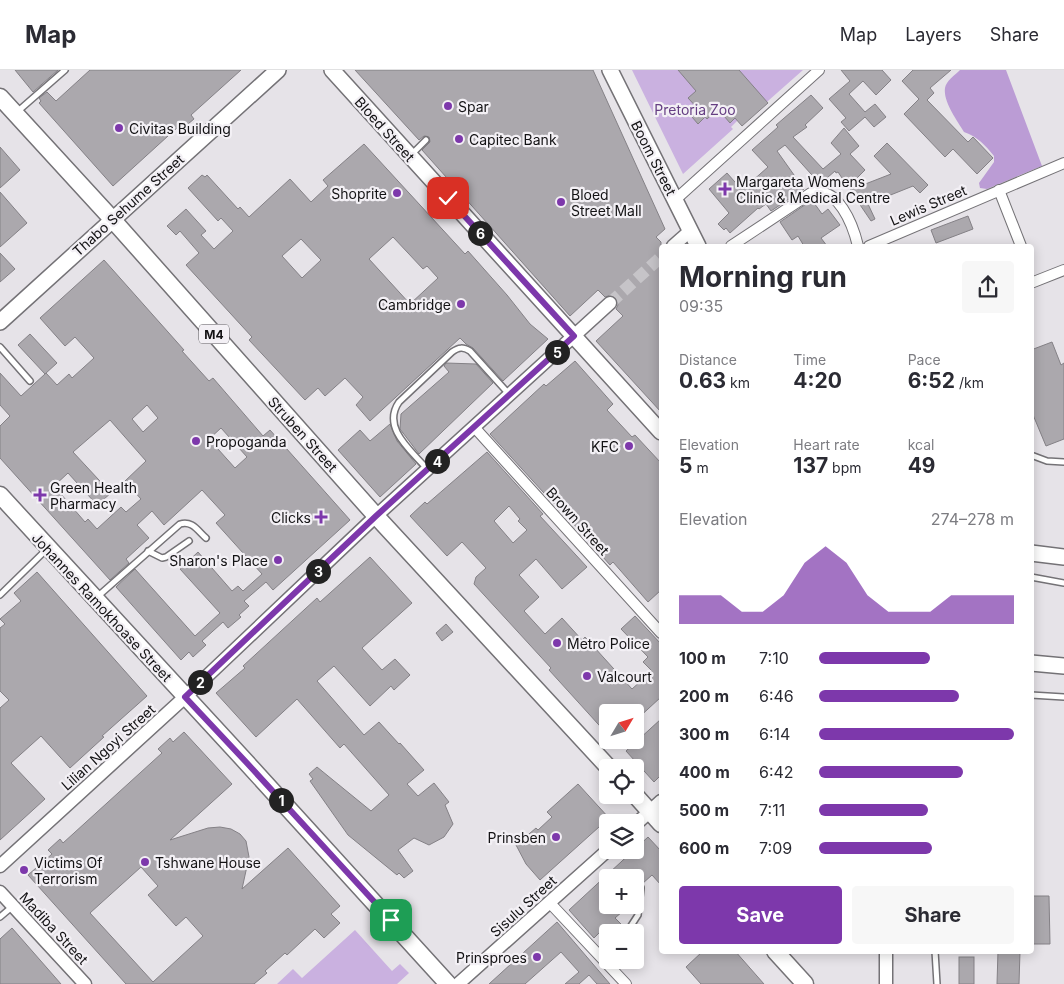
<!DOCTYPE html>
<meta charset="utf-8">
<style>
body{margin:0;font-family:Inter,sans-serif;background:#f7f7f7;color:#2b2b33;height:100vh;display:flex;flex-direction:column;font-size:19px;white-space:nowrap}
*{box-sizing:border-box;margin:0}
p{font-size:16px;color:#7c7c81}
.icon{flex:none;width:28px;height:28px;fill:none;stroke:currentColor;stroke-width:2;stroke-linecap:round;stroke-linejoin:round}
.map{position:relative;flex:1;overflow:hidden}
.details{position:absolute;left:659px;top:174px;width:375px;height:710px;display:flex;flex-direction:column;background:#fff;border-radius:5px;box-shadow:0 2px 12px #0003}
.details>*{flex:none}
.needle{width:32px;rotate:52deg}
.controls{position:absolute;left:599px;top:634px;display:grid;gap:10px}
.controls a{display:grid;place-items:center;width:45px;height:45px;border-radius:5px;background:#fff;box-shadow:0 2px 12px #0003;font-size:25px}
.pin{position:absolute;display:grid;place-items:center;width:42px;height:42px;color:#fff;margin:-21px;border-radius:10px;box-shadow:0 2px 8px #0006}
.km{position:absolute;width:25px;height:25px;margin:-12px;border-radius:50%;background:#222;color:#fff;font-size:14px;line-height:25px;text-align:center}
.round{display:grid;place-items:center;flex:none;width:52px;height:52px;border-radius:5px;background:#f7f7f7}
.head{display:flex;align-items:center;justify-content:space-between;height:85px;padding:0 20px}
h1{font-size:28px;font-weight:700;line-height:38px}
.figures{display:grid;grid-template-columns:repeat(3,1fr);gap:8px;height:85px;padding:5px 20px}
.figures div{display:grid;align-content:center}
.figures b{font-size:21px;font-weight:700}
.figures small{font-size:14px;font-weight:400}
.figures p{font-size:14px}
.chart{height:140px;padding:10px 20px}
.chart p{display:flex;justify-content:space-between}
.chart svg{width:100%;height:90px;margin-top:5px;fill:#7d38ab;opacity:.7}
.button{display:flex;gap:10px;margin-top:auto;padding:10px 20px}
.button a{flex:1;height:58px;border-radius:5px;background:#7d38ab;color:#fff;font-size:20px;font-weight:700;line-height:58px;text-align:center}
.button a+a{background:#f7f7f7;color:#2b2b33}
ul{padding:0 20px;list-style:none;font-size:16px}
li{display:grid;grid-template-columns:80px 60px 1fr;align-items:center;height:38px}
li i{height:12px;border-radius:6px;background:#7d38ab}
header{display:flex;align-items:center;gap:30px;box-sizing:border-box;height:70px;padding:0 25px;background:#fff;border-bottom:1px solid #e1e1e2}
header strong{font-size:24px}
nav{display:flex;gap:28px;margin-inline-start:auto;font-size:18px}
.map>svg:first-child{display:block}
.green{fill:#cab1e0}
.forest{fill:#bb9cd5}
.building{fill:#aba8ad;stroke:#848186;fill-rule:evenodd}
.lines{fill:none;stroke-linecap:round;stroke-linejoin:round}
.tertiary-tunnel{stroke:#c6c4c8;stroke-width:12;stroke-dasharray:12 6;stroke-linecap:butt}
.service-casing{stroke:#747276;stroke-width:8}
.minor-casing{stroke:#747276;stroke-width:12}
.tertiary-casing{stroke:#747276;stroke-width:15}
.secondary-casing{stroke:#747276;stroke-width:18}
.primary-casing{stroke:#747276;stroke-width:19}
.service{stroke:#fff;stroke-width:5}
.minor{stroke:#fff;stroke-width:10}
.tertiary{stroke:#fff;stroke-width:12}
.secondary{stroke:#fff;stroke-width:15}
.primary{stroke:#fff;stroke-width:16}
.route-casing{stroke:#fff;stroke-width:10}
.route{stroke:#7d38ab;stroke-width:6}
.poi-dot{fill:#7d38ab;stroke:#f3f0f5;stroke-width:2}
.labels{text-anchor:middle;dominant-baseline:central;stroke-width:4.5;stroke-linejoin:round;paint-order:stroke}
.shield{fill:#f3f0f5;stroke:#565558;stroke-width:1}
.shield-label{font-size:12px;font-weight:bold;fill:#131214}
.poi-label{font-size:14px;fill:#131214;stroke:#f3f0f5;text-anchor:start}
.park-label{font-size:14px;fill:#653e83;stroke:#f3f0f5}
.street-label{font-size:14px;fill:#131214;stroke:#f3f0f5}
</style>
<header>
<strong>Map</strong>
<nav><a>Map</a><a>Layers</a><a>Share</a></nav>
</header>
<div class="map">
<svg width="1064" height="914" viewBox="0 0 1064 914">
<rect width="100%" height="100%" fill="#e6e3e8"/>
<g class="green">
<polygon points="632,0 803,0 744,52 739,49 731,57 733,59 683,104"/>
<polygon points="355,860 392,901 400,894 409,903 397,914 277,914 293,899 302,908"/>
</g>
<path class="forest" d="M960,0H1006L1042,96L987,119L980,118L979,113L994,92V86C985,75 978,67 964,62C957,50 943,32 945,18C946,11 955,5 960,0Z"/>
<g class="building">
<polygon points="15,0 58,0 33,22"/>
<polygon points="90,0 241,0 191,45 194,49 182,59 179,56 113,116 39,33 41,31 39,28 47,22 56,31"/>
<polygon points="355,0 593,0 665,159 656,167 661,172 661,342 596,271 623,246 616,239 618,235 616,228 612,225 605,227 598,220 570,246 422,80 430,72 429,67 424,66 419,70"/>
<polygon points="678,0 739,0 768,33 742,56 735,48 730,53 718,39 707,49 705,47 698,54 692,47 700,41 688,28 696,21"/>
<polygon points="841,0 882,0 891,10 876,25 863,11 849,24 865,42 875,34 886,47 874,57 865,47 849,61 841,52 846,48 829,29 850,11"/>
<polygon points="913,0 951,0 930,18 934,23 927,30 968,72 973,67 993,88 977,104 953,79 945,87 904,44 919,29 902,11"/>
<polygon points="811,25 823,38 805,55 807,57 793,67 823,99 841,84 831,73 844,58 859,76 850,84 865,100 848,117 838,102 836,103 835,101 820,114 785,75 777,81 804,119 771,141 766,134 759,139 758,138 730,163 726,158 724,160 718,154 729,143 709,119 727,103 742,120 768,97 752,80 778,57 776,55"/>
<polygon points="887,73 928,115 920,123 913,116 868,134 875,149 871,151 850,120 891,104 874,86"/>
<path d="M364,74L465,184L468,181L507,225L530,254L548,269L503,311L473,278L466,274L460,268L370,351L356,335L363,327L345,308L325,326L318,318L305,330L249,270L252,267L186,195L199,183L180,161L176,165L167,156L186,139L206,161L201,165L214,179L233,161L221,148L218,151L188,118L202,105L205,107L207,105L238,139L240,137L249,147L290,109L311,132L328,116L323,110ZM393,167L423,199L427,196L438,208L410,234L369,189ZM301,169L321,190L302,208L282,186Z"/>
<polygon points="0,77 20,100 0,118"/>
<polygon points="0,122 27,153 0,177"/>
<polygon points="812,130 822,144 828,139 840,155 821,168 827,176 804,176 798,166 792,170 780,152"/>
<polygon points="968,146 973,159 936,173 931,160"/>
<polygon points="0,183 15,199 0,212"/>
<path d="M104,190L184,280L182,281L209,311L213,308L263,366L270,360L350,450L273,520L266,512L244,531L249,536L239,545L241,547L228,558L223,552L202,571L206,575L193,587L189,582L181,590L116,517L135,499L195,566L220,543L180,499L198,482L232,521L238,516L243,521L262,504L216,453L225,445L202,420L164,455L152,441L137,455L149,468L126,489L129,493L110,510L0,388V356L10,346L0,335V303L21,326L45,304L18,275L30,264L57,293L45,304L46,303L57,315L69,304L72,308L94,288L75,267L65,276L40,248ZM147,335L158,348L143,362L132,349ZM110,350L146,391L125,411L141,429L126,442L121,437L97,459L88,449L85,452L54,416L68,403L97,435L111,423L73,382ZM221,358L247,387L235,398L209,369Z"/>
<polygon points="1052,272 1061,295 1064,293 1064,369 1046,376 1031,340 1031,280"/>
<polygon points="575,291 613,334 607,340 632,367 635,365 661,393 661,520 648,532 613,492 610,495 555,433 554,434 490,364 544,314 546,316"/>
<polygon points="446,293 476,294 493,313 419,384 400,359 401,344 449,302 444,296"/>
<polygon points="390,354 397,371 416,394 380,427 338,380 360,360 370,371"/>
<path d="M487,382L543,444L540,446L587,497L562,519L536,489L519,505L539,527L524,541L545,564L562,548L582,570L585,567L632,619L652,601L643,592L648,587L621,559L635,546L661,574V627L635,651V642H608V665L549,600L551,598L474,514L476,507L486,498L462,472L447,486L410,446L425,432L427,434ZM509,436L520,449L518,451L527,460L513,473L494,451Z"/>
<polygon points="370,487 412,533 362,578 382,600 395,589 410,605 394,620 391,616 370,636 334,596 317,611 364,665 379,652 399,674 400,673 424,700 407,714 418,726 434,713 449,732 445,735 453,754 444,767 429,775 414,768 398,780 413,801 404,808 399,803 397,805 348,765 310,711 313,709 309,704 317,697 371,741 389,725 344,674 340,678 297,629 256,667 216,623 245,598 243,596 317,528 320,532"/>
<polygon points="37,502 147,626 102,666 104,667 70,698 41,666 11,693 45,729 0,770 0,638 9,630 0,621 0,558 5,554 0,549 21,531 14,523"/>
<polygon points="446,554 453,562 442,571 436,563"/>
<polygon points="661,649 661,705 654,712 626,681"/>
<path d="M184,662L232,714L170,770L208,758L220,757L231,759L240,764L246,771L249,787L242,819L288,778L340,836L331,844L340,853L324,868L315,859L287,885L285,883L265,901L267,903L254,914H126L28,805L52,784L48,780L60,769L63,773L162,683L158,679L170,668L173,672ZM141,797L158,816L148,825L176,856L186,847L203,866L153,912L90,843Z"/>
<polygon points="578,714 609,748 540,810 526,794 516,775 536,758 538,760 552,747 547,742"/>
<polygon points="648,767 661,781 661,815 652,805 642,814 638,815 635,820 635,808 608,808 608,835 630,835 615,848 622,855 615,862 608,862 608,873 599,863 594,868 569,840"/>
<polygon points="1031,826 1049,826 1050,874 1031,874"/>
<polygon points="557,852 610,914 597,914 589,905 579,914 565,914 579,902 561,882 525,914 489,914"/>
<polygon points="12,858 61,914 0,914 0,869"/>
<polygon points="703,881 735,881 764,914 701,914 686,897"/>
<polygon points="998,881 1020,881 1019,914 997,914"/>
<rect x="959" y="887" width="15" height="27"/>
</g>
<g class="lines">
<polyline class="tertiary-tunnel" points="610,233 661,187"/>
<g class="service-casing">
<g id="service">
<polyline points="17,42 65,0"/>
<polyline points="412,84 426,70"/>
<polyline points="0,277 30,311"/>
<polyline points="1031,385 1047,391 1064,392"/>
<path d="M427,399C412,381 381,358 399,332L452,282C459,277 463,277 470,281L509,324"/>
<polyline points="148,481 162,488 166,487 189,471"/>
<polyline points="1031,507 1064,513"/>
<polyline points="0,525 46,480"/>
<path d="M97,527L180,454C192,450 198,461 206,468"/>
<polyline points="1031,625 1064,627"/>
<polyline points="0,847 13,836"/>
<polyline points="627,862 638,845 641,818"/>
<polyline points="935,881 937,914"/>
<polyline points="602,888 608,882"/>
</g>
</g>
<g class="minor-casing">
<g id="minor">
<polyline points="999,120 1021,176"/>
<polyline points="675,130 819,0"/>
<path d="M731,176L811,123C838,115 853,155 858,176"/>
<polyline points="869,176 1064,93"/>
<polyline points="1031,213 1064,200"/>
<polyline points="475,358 661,563"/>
<polyline points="549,832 626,914"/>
</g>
</g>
<g class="tertiary-casing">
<g id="tertiary">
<polyline points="673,176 690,161"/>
<polyline points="635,755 661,731"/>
<polyline points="0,796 185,627 376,446 610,233"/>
<polyline points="0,822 85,914"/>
<polyline points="886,881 886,914"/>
<polyline points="458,914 608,780"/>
</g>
</g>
<g class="secondary-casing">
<g id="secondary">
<polyline points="332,0 661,362"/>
<polyline points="610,0 698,176"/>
<polyline points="0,252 278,0"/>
<polyline points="1031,483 1064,487"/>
<polyline points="1031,593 1064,596"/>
</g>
</g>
<g class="primary-casing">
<g id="primary">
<polyline points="0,27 112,149 376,446 609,698"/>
<polyline points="0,425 246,692 448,914"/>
<polyline points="635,725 661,754"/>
<polyline points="775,881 805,914"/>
</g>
</g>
<use href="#service" class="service"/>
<use href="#minor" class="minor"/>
<use href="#tertiary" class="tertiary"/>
<use href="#secondary" class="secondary"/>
<use href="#primary" class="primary"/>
</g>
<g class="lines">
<g class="route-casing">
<polyline id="route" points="391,850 246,692 185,627 376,446 574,266 448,128"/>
</g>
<use href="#route" class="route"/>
</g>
<g class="poi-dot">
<circle cx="448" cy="36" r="5"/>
<circle cx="119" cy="58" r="5"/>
<circle cx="459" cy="69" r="5"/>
<path d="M722.5 111.5h5v5h5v5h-5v5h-5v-5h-5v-5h5z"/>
<circle cx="397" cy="123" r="5"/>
<circle cx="561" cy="132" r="5"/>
<circle cx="461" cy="234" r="5"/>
<circle cx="196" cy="371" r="5"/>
<circle cx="629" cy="376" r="5"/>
<path d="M37.5 417.5h5v5h5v5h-5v5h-5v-5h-5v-5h5z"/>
<path d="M318.5 439.5h5v5h5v5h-5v5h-5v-5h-5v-5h5z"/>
<circle cx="278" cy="490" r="5"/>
<circle cx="557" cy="573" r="5"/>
<circle cx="587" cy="606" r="5"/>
<circle cx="556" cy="767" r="5"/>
<circle cx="145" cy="792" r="5"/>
<circle cx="24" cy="800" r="5"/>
<circle cx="537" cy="887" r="5"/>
</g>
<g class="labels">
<rect class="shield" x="199" y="254.5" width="30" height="19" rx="4"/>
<g class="shield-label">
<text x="214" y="264">M4</text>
</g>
<g class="poi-label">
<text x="458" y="36">Spar</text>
<text x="129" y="58">Civitas Building</text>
<text x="469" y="69">Capitec Bank</text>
<text x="736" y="111">Margareta Womens<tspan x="736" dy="16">Clinic &amp; Medical Centre</tspan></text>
<text x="387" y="123" text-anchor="end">Shoprite</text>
<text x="571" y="124">Bloed<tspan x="571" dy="16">Street Mall</tspan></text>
<text x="451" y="234" text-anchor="end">Cambridge</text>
<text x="206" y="371">Propoganda</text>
<text x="619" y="376" text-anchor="end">KFC</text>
<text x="50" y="417">Green Health<tspan x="50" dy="16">Pharmacy</tspan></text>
<text x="311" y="447" text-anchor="end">Clicks</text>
<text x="268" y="490" text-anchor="end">Sharon's Place</text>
<text x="567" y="573">Metro Police</text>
<text x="597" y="606">Valcourt</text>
<text x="546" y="767" text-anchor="end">Prinsben</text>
<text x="34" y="792">Victims Of<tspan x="34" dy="16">Terrorism</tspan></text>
<text x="155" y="792">Tshwane House</text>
<text x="527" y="887" text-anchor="end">Prinsproes</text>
</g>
<g class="park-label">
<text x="695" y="39">Pretoria Zoo</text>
</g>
<g class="street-label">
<text transform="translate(385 59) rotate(48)">Bloed Street</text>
<text transform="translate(654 88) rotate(63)">Boom Street</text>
<text transform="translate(128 135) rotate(-42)">Thabo Sehume Street</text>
<text transform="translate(928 135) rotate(-23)">Lewis Street</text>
<text transform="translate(303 364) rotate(48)">Struben Street</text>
<text transform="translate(578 451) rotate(48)">Brown Street</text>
<text transform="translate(102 537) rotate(47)">Johannes Ramokhoase Street</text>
<text transform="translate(108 677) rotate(-42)">Lilian Ngoyi Street</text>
<text transform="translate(523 836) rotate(-42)">Sisulu Street</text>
<text transform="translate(54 858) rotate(47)">Madiba Street</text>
</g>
</g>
</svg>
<div class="controls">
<a><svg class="needle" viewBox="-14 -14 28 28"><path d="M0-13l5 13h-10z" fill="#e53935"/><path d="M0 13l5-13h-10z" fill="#7c7c81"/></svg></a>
<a><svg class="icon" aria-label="locate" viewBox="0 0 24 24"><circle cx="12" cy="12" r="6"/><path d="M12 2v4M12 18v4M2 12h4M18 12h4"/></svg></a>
<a><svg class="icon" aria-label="layers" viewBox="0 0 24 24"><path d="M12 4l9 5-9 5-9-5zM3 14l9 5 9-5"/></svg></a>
<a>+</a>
<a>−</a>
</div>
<div class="pin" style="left:391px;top:850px;background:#1e9e55"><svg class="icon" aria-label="arrive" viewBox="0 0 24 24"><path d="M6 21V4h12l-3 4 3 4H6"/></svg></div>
<div class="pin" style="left:448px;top:128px;background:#d93025"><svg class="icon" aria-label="check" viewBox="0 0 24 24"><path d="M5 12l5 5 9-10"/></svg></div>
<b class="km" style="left:281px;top:730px">1</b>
<b class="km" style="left:200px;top:612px">2</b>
<b class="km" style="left:318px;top:501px">3</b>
<b class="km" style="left:437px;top:391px">4</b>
<b class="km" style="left:557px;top:282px">5</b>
<b class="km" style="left:480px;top:163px">6</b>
<section class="details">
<div class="head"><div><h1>Morning run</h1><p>09:35</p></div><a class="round"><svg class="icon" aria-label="share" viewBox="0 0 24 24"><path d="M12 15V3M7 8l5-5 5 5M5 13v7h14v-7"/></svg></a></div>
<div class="figures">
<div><p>Distance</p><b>0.63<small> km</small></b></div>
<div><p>Time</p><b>4:20</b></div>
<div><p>Pace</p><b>6:52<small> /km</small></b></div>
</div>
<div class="figures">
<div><p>Elevation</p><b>5<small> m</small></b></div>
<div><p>Heart rate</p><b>137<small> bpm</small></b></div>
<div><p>kcal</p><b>49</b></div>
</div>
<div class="chart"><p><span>Elevation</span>274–278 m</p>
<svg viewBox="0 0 160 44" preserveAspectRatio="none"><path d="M0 44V30L10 30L20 30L30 38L40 38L50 30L60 14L70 6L80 14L90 30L100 38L110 38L120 38L130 30L140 30L150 30L160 30V44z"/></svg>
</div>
<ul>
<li><b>100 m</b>7:10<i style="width:57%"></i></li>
<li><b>200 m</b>6:46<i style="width:72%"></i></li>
<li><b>300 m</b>6:14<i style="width:100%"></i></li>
<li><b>400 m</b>6:42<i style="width:74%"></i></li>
<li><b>500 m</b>7:11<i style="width:56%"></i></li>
<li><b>600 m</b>7:09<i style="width:58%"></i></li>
</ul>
<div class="button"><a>Save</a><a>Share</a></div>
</section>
</div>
